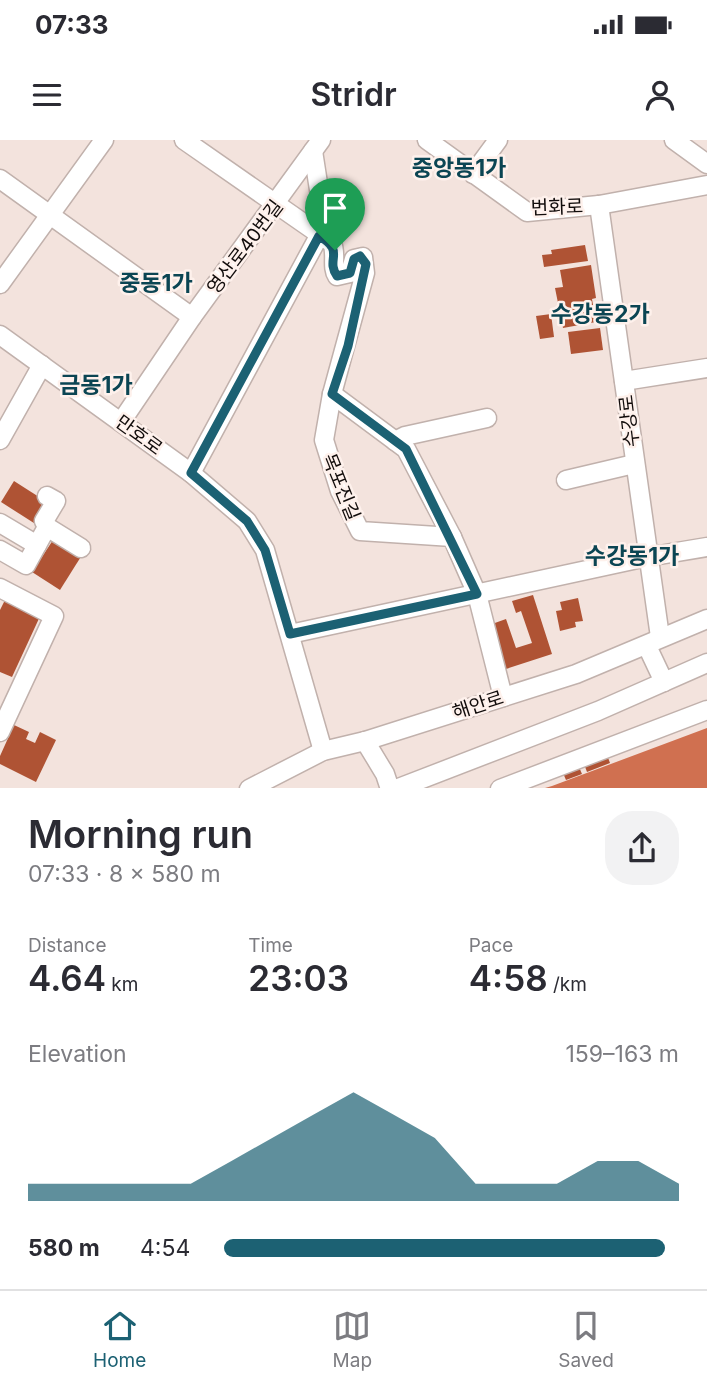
<!DOCTYPE html>
<meta charset="utf-8">
<style>
body{margin:0;font-family:Inter,"Noto Sans KR",sans-serif;background:#f2f2f3;color:#2b2b33;height:100vh;display:flex;flex-direction:column;font-size:26px;white-space:nowrap}
*{box-sizing:border-box;margin:0}
p{font-size:23px;color:#7c7c81}
.icon{flex:none;width:38px;height:38px;fill:none;stroke:currentColor;stroke-width:2;stroke-linecap:round;stroke-linejoin:round}
.map{position:relative;height:648px;overflow:hidden}
.details{display:flex;flex-direction:column;background:#fff;flex:1}
.details>*{flex:none}
.pin{position:absolute;display:grid;place-items:center;width:60px;height:60px;color:#fff;margin:-72px -30px;border-radius:50% 50% 50% 0;rotate:-45deg;box-shadow:0 0 7px #0007}
.pin .icon{rotate:45deg}
.round{display:grid;place-items:center;flex:none;width:74px;height:74px;border-radius:28px;background:#f2f2f3}
.summary{display:flex;align-items:center;justify-content:space-between;height:119px;padding:0 28px}
h1{font-size:38px;font-weight:600;line-height:52px}
.stats{display:grid;grid-template-columns:repeat(3,1fr);gap:10px;height:119px;padding:7px 28px}
.stats div{display:grid;align-content:center}
.stats b{font-size:35px;font-weight:600}
.stats small{font-size:19px;font-weight:400}
.stats p{font-size:19px}
.chart{height:196px;padding:14px 28px}
.chart p{display:flex;justify-content:space-between}
.chart svg{width:100%;height:126px;margin-top:7px;fill:#1c6173;opacity:.7}
ul{padding:0 28px;list-style:none;font-size:23px}
li{display:grid;grid-template-columns:112px 84px 1fr;align-items:center;height:52px}
li i{height:18px;border-radius:9px;background:#1c6173}
.status{display:flex;justify-content:space-between;align-items:center;height:49px;padding:0 35px;background:#fff;direction:ltr}
.status svg{height:19px;fill:currentColor}
header{display:flex;justify-content:space-between;align-items:center;height:91px;padding:0 28px;background:#fff;font-size:32px;font-weight:600}
.tab-bar{display:flex;justify-content:space-around;align-items:center;height:98px;border-top:2px solid #e1e1e2;background:#fff;font-size:19px;color:#7c7c81}
.tab-bar a{display:grid;justify-items:center;gap:4px}
.tab-bar .active{color:#1c6173}
.map>svg:first-child{display:block}
.water{fill:#d07050}
.building{fill:#af5334}
.lines{fill:none;stroke-linecap:round;stroke-linejoin:round}
.minor-casing{stroke:#c1b1ac;stroke-width:21}
.minor{stroke:#fff;stroke-width:18}
.route-casing{stroke:#fff;stroke-width:14}
.route{stroke:#1c6173;stroke-width:9}
.labels{text-anchor:middle;dominant-baseline:central;stroke-width:5;stroke-linejoin:round;paint-order:stroke}
.street-label{font-size:19px;fill:#110c0b;stroke:#fef1ec}
.quarter-label{font-size:23px;font-weight:bold;fill:#0b4553;stroke:#fef1ec}
</style>
<div class="status"><b>07:33</b><svg viewBox="0 0 49 12"><path d="M0 12V9h3v3zM5 12V6h3v6zM10 12V3h3v9zM15 12V0h3v12zM26 1h20v11H26zM47 4h2v5h-2z"/></svg></div>
<header><svg class="icon" aria-label="menu" viewBox="0 0 24 24"><path d="M4 6h16M4 12h16M4 18h16"/></svg>Stridr<svg class="icon" aria-label="person" viewBox="0 0 24 24"><circle cx="12" cy="8" r="4"/><path d="M4 21q1-7 8-7t8 7"/></svg></header>
<div class="map">
<svg width="707" height="649" viewBox="0 0 707 649">
<rect width="100%" height="100%" fill="#f3e3dd"/>
<polygon class="water" points="707,588 707,648 545,648 552,646"/>
<g class="building">
<polygon points="585,105 588,121 544,127 542,115 552,114 551,110"/>
<polygon points="591,125 596,158 592,159 596,182 563,188 555,148 563,147 560,130"/>
<polygon points="551,174 554,197 540,199 536,176"/>
<polygon points="600,188 603,210 571,214 568,192"/>
<polygon points="14,341 50,364 37,385 1,362"/>
<polygon points="55,397 82,415 60,450 32,432"/>
<polygon points="533,455 552,514 506,529 492,484 506,479 516,508 532,503 521,471 516,473 512,461"/>
<polygon points="7,456 42,472 12,537 0,532 0,470"/>
<polygon points="578,458 583,481 575,482 576,487 560,491 556,471 562,470 560,462"/>
<polygon points="14,585 29,592 26,599 35,603 40,592 56,600 36,642 0,624 0,616"/>
<polygon points="607,615 610,623 587,632 584,624"/>
<polygon points="579,627 582,634 566,640 563,633"/>
</g>
<g class="lines">
<g class="minor-casing">
<g id="minor">
<path d="M184,0L332,103C337,114 331,127 337,136L350,133L354,119L363,117L365,133L332,254L324,300L340,351L360,391L452,397L477,454L503,557"/>
<polyline points="427,0 527,72 599,65 707,45"/>
<polyline points="674,0 707,24"/>
<polyline points="473,34 498,0"/>
<polyline points="0,39 192,177"/>
<polyline points="599,65 660,497"/>
<polyline points="0,144 104,0"/>
<polyline points="0,195 191,333 247,381 265,410 323,611"/>
<polyline points="624,241 707,228"/>
<polyline points="332,254 406,309 452,397"/>
<polyline points="121,282 192,177 321,0"/>
<polyline points="0,300 42,225"/>
<polyline points="395,301 405,296 487,278"/>
<polyline points="191,333 319,96 324,82 313,11"/>
<polyline points="566,340 634,324"/>
<polyline points="0,383 37,405"/>
<polyline points="47,387 81,408"/>
<polyline points="0,410 26,425 47,387 44,381 56,361 47,356"/>
<polyline points="0,448 54,476 0,592"/>
<polyline points="290,494 647,417 707,407"/>
<polyline points="647,506 664,542"/>
<polyline points="365,601 385,634 390,649"/>
<polyline points="249,649 323,611 365,601 576,534 707,479"/>
<polyline points="396,649 598,571 707,523"/>
<polyline points="500,649 707,570"/>
</g>
</g>
<use href="#minor" class="minor"/>
</g>
<g class="lines">
<g class="route-casing">
<path id="route" d="M319,96C346,111 325,119 337,136L350,133L354,119L360,116L366,124L348,206L332,254L406,309L477,454L290,494L265,410L247,381L191,333Z"/>
</g>
<use href="#route" class="route"/>
</g>
<g class="labels">
<g class="street-label">
<text transform="translate(557 67) rotate(-2)">번화로</text>
<text transform="translate(245 107) rotate(-53)">영산로40번길</text>
<text transform="translate(629 281) rotate(-97)">수강로</text>
<text transform="translate(139 295) rotate(36)">만호로</text>
<text transform="translate(341 347) rotate(68)">목포진길</text>
<text transform="translate(478 565) rotate(-18)">해안로</text>
</g>
<g class="quarter-label">
<text x="459" y="28">중앙동1가</text>
<text x="156" y="143">중동1가</text>
<text x="600" y="174">수강동2가</text>
<text x="96" y="245">금동1가</text>
<text x="632" y="416">수강동1가</text>
</g>
</g>
</svg>
<div class="pin" style="left:335px;top:110px;background:#1e9e55"><svg class="icon" aria-label="arrive" viewBox="0 0 24 24"><path d="M6 21V4h12l-3 4 3 4H6"/></svg></div>
</div>
<section class="details">
<div class="summary"><div><h1>Morning run</h1><p>07:33 · 8 × 580 m</p></div><a class="round"><svg class="icon" aria-label="share" viewBox="0 0 24 24"><path d="M12 15V3M7 8l5-5 5 5M5 13v7h14v-7"/></svg></a></div>
<div class="stats">
<div><p>Distance</p><b>4.64<small> km</small></b></div>
<div><p>Time</p><b>23:03</b></div>
<div><p>Pace</p><b>4:58<small> /km</small></b></div>
</div>
<div class="chart"><p><span>Elevation</span>159–163 m</p>
<svg viewBox="0 0 160 44" preserveAspectRatio="none"><path d="M0 44V38L10 38L20 38L30 38L40 38L50 30L60 22L70 14L80 6L90 14L100 22L110 38L120 38L130 38L140 30L150 30L160 38V44z"/></svg>
</div>
<ul>
<li><b>580 m</b>4:54<i style="width:97%"></i></li>
</ul>
</section>
<nav class="tab-bar">
<a class="active"><svg class="icon" aria-label="home" viewBox="0 0 24 24"><path d="M3 11l9-7 9 7M6 9v11h12V9"/></svg>Home</a>
<a><svg class="icon" aria-label="map" viewBox="0 0 24 24"><path d="M3 6l6-2 6 2 6-2v14l-6 2-6-2-6 2zM9 4v14M15 6v14"/></svg>Map</a>
<a><svg class="icon" aria-label="saved" viewBox="0 0 24 24"><path d="M7 4h10v16l-5-4-5 4z"/></svg>Saved</a>
</nav>
